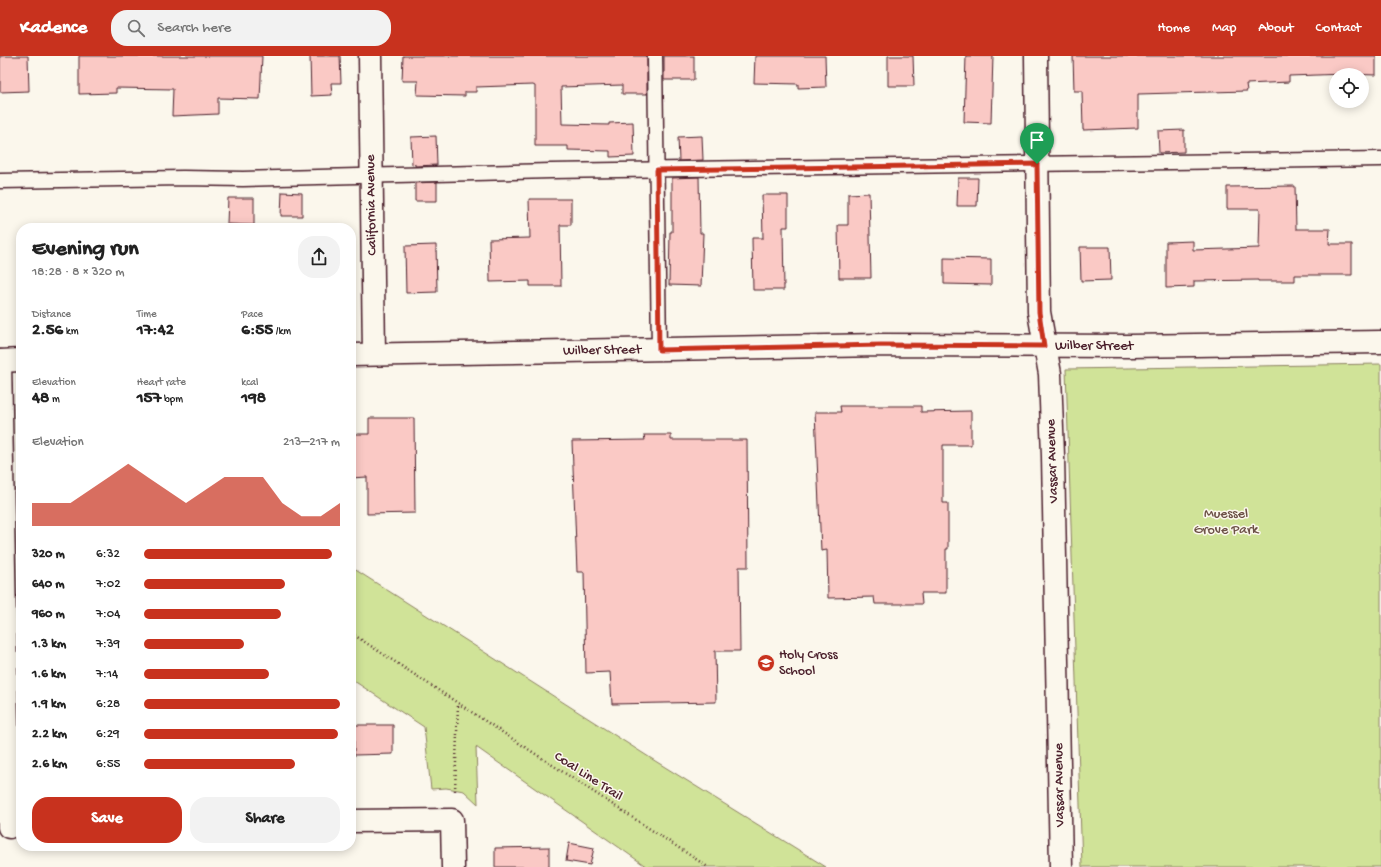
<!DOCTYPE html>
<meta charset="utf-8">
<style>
body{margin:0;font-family:"Gochi Hand",sans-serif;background:#f2f2f2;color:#222;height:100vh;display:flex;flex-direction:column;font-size:15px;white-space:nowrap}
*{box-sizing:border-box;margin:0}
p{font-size:13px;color:#767676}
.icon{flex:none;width:22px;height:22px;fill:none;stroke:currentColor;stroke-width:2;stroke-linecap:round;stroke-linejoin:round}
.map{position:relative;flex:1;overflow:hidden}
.panel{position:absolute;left:16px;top:167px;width:340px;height:628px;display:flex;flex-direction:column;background:#fff;border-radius:16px;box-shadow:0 2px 10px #0003}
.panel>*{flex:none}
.fabs{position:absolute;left:1329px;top:12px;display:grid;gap:8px}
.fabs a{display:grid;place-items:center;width:40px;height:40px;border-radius:50%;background:#fff;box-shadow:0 2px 10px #0003;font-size:20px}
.pin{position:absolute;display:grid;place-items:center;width:34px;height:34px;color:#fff;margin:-41px -17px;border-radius:50% 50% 50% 0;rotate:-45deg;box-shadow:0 0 4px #0007}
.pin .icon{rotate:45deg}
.round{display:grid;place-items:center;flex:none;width:42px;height:42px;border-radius:16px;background:#f2f2f2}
.headline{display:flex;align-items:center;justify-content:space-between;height:68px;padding:0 16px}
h1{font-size:22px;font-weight:700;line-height:30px}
.stats{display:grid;grid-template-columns:repeat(3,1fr);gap:6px;height:68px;padding:4px 16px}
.stats div{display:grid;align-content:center}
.stats b{font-size:17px;font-weight:700}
.stats small{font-size:11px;font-weight:400}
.stats p{font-size:11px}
.chart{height:112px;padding:8px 16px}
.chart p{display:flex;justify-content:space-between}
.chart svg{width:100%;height:72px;margin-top:4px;fill:#c8321e;opacity:.7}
.action{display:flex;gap:8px;margin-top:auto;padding:8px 16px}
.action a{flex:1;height:46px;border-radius:16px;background:#c8321e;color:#fff;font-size:16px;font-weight:700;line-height:46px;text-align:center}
.action a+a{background:#f2f2f2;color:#222}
ul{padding:0 16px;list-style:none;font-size:13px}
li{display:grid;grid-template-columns:64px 48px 1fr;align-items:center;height:30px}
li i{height:10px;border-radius:5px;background:#c8321e}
header{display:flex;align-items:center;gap:24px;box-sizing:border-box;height:56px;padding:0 20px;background:#c8321e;color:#fff}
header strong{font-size:19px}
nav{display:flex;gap:22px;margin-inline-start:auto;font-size:14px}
.search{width:280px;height:36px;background:#f2f2f2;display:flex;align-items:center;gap:10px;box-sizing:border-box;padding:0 14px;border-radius:16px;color:#767676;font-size:15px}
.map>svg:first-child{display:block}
.green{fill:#d0e398;stroke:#8d8162}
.building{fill:#fac9c5;stroke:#4a1f2b}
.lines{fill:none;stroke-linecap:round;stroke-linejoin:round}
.lane-casing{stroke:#4a1f2b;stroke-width:17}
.street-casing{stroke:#4a1f2b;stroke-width:25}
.secondary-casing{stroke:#4a1f2b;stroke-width:25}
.path{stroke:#4a1f2b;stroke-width:2.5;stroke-dasharray:1 3;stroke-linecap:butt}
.lane{stroke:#fbf7ec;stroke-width:14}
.street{stroke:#fbf7ec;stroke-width:22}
.secondary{stroke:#fbf7ec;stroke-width:22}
.route-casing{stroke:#fff;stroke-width:8}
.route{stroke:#c8321e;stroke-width:5}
.labels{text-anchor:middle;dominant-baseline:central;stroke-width:3;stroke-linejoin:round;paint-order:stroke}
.street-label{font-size:14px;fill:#4a1f2b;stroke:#fbf7ec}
.park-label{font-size:14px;fill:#6c5046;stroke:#fbf7ec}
.poi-label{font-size:14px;fill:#4a1f2b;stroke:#fbf7ec;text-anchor:start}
</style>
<header>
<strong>Kadence</strong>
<div class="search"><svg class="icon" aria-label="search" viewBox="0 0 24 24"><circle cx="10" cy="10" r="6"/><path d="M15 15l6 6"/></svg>Search here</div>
<nav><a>Home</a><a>Map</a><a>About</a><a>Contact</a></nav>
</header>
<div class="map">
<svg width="1381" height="811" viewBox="0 0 1381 811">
<rect width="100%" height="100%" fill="#fbf7ec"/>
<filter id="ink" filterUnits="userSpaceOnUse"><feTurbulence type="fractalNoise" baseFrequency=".025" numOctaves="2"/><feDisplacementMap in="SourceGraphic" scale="8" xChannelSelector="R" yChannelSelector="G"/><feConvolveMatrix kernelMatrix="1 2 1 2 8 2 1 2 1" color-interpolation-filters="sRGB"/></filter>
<g filter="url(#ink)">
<g class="green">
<polygon points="1381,308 1381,811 1082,811 1066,313"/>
<polygon points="351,511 652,703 826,811 647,811 476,691 478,748 464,735 446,732 431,733 424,671 351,623"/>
</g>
<g class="building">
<polygon points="0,0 28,0 29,35 0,36"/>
<polygon points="79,0 262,0 260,43 218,42 218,58 172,60 173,33 116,32 116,37 79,38"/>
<polygon points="310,0 340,0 341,27 331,27 332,39 311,40"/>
<polygon points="403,0 647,0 647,38 622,38 622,29 561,31 562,68 609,69 609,67 633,66 634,100 610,101 610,95 568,94 568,90 535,90 535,30 533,29 476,31 476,36 465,36 465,40 417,39 418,25 402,25"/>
<rect x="664" y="0" width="30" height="24"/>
<polygon points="755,0 825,0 826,31 798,32 798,28 754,27"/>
<polygon points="888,0 913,0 914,30 888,30"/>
<polygon points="966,0 993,0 991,67 964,66"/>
<polygon points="1073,0 1376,0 1376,19 1345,18 1289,20 1289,26 1246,28 1247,35 1138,38 1138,72 1083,74 1082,35 1074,35"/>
<polygon points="1184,74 1184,96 1159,97 1158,75"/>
<polygon points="436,80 437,109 415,110 415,108 412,109 411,81"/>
<polygon points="702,80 703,104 679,105 678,81"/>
<polygon points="699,121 700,177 703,177 701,230 669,229 670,176 672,176 672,122"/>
<polygon points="958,122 978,122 977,150 957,150"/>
<polygon points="437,126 437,145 415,145 415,127"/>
<polygon points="1295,130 1296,173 1330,173 1329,188 1352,188 1352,219 1295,219 1295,225 1258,225 1258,224 1194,225 1194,231 1166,232 1166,186 1193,185 1193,194 1259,192 1260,153 1227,153 1227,131"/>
<polygon points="282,136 302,137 302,160 281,160"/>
<polygon points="869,137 871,222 839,222 838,169 848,169 848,138"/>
<polygon points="762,139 788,139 788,171 783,171 784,234 753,234 752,182 763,182"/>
<polygon points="228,142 254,142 254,169 227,168"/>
<polygon points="529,143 571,143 571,169 560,169 561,230 530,230 530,225 490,226 489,183 530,182"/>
<polygon points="436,189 437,236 406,237 405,190"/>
<polygon points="1080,191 1110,191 1111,224 1081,225"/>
<polygon points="944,202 991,203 991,229 944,228"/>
<polygon points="840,350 921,350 921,356 971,355 971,389 943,389 943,447 948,447 948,493 946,493 946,537 921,537 922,548 875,548 874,541 828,542 827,494 821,495 815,356 841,356"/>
<polygon points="369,362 414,362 415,457 367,458 367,421 351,422 351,378 369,378"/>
<polygon points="644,379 671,379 671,384 747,384 748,511 739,511 740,595 715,595 716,646 612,648 610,616 586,617 584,516 577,516 572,385 645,384"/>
<polygon points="354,669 393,669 393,698 354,699"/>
<polygon points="569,787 594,792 590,809 566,805"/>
<polygon points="549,791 549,811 495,811 495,792"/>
</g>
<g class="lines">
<g class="lane-casing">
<g id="lane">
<polyline points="655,0 659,294"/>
<polyline points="0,125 183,122 243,123 551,115 1381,103"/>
<polyline points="6,604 21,604"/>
</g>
</g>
<g class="street-casing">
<g id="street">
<polyline points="370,0 374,298"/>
<polyline points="1036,0 1039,256 1050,318 1053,400 1061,811"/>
<polyline points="0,305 9,771"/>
<polyline points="351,765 452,764 453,811"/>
</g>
</g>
<g class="secondary-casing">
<g id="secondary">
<polyline points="351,299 881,289 1130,290 1381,286"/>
<polyline points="0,305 21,304"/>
</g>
</g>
<g class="path">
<polyline points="351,577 708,811"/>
<polyline points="455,735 458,648"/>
</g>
<use href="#lane" class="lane"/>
<use href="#street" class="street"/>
<use href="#secondary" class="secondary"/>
</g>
</g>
<g class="lines" filter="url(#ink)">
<g class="route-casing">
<polygon id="route" points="1037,108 1039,256 1044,290 881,289 659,294 657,114"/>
</g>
<use href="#route" class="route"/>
</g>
<defs>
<g id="school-disc" transform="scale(0.9)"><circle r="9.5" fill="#c8321e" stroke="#fbf7ec"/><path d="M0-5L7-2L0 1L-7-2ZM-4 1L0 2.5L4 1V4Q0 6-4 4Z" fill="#fff"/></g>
</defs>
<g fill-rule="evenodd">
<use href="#school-disc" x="766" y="607"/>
</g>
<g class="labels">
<g class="street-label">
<text transform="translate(372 149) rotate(-91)">California Avenue</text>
<text x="1094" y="290">Wilber Street</text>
<text transform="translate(602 295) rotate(-1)">Wilber Street</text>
<text transform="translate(1053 405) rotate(-92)">Vassar Avenue</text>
<text transform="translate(588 721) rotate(33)">Coal Line Trail</text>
<text transform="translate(1060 729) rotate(-91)">Vassar Avenue</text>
</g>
<g class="park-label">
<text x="1226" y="458">Muessel<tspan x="1226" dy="16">Grove Park</tspan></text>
</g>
<g class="poi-label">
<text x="779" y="599">Holy Cross<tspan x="779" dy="16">School</tspan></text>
</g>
</g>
</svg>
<div class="fabs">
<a><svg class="icon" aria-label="locate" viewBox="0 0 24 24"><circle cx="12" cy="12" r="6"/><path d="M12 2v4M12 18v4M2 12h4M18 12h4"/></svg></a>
</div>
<div class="pin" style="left:1037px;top:108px;background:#1e9e55"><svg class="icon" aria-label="arrive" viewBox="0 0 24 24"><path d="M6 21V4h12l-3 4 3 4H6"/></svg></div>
<section class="panel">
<div class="headline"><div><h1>Evening run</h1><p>18:28 · 8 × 320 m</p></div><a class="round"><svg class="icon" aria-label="share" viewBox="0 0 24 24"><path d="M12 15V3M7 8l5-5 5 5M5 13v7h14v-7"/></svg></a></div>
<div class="stats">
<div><p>Distance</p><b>2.56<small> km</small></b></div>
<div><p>Time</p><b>17:42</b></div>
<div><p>Pace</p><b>6:55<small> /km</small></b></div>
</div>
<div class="stats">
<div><p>Elevation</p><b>48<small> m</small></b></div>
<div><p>Heart rate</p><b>157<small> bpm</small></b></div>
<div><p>kcal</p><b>198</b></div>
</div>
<div class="chart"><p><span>Elevation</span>213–217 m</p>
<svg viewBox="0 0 160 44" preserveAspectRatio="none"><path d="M0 44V30L10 30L20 30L30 22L40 14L50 6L60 14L70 22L80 30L90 22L100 14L110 14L120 14L130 30L140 38L150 38L160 30V44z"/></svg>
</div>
<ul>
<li><b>320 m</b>6:32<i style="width:96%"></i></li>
<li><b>640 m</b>7:02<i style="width:72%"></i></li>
<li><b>960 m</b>7:04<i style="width:70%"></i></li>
<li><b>1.3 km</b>7:39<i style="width:51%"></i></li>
<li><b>1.6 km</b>7:14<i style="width:64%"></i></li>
<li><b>1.9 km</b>6:28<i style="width:100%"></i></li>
<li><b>2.2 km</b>6:29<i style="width:99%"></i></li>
<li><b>2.6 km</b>6:55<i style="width:77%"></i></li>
</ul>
<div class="action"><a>Save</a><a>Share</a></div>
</section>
</div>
